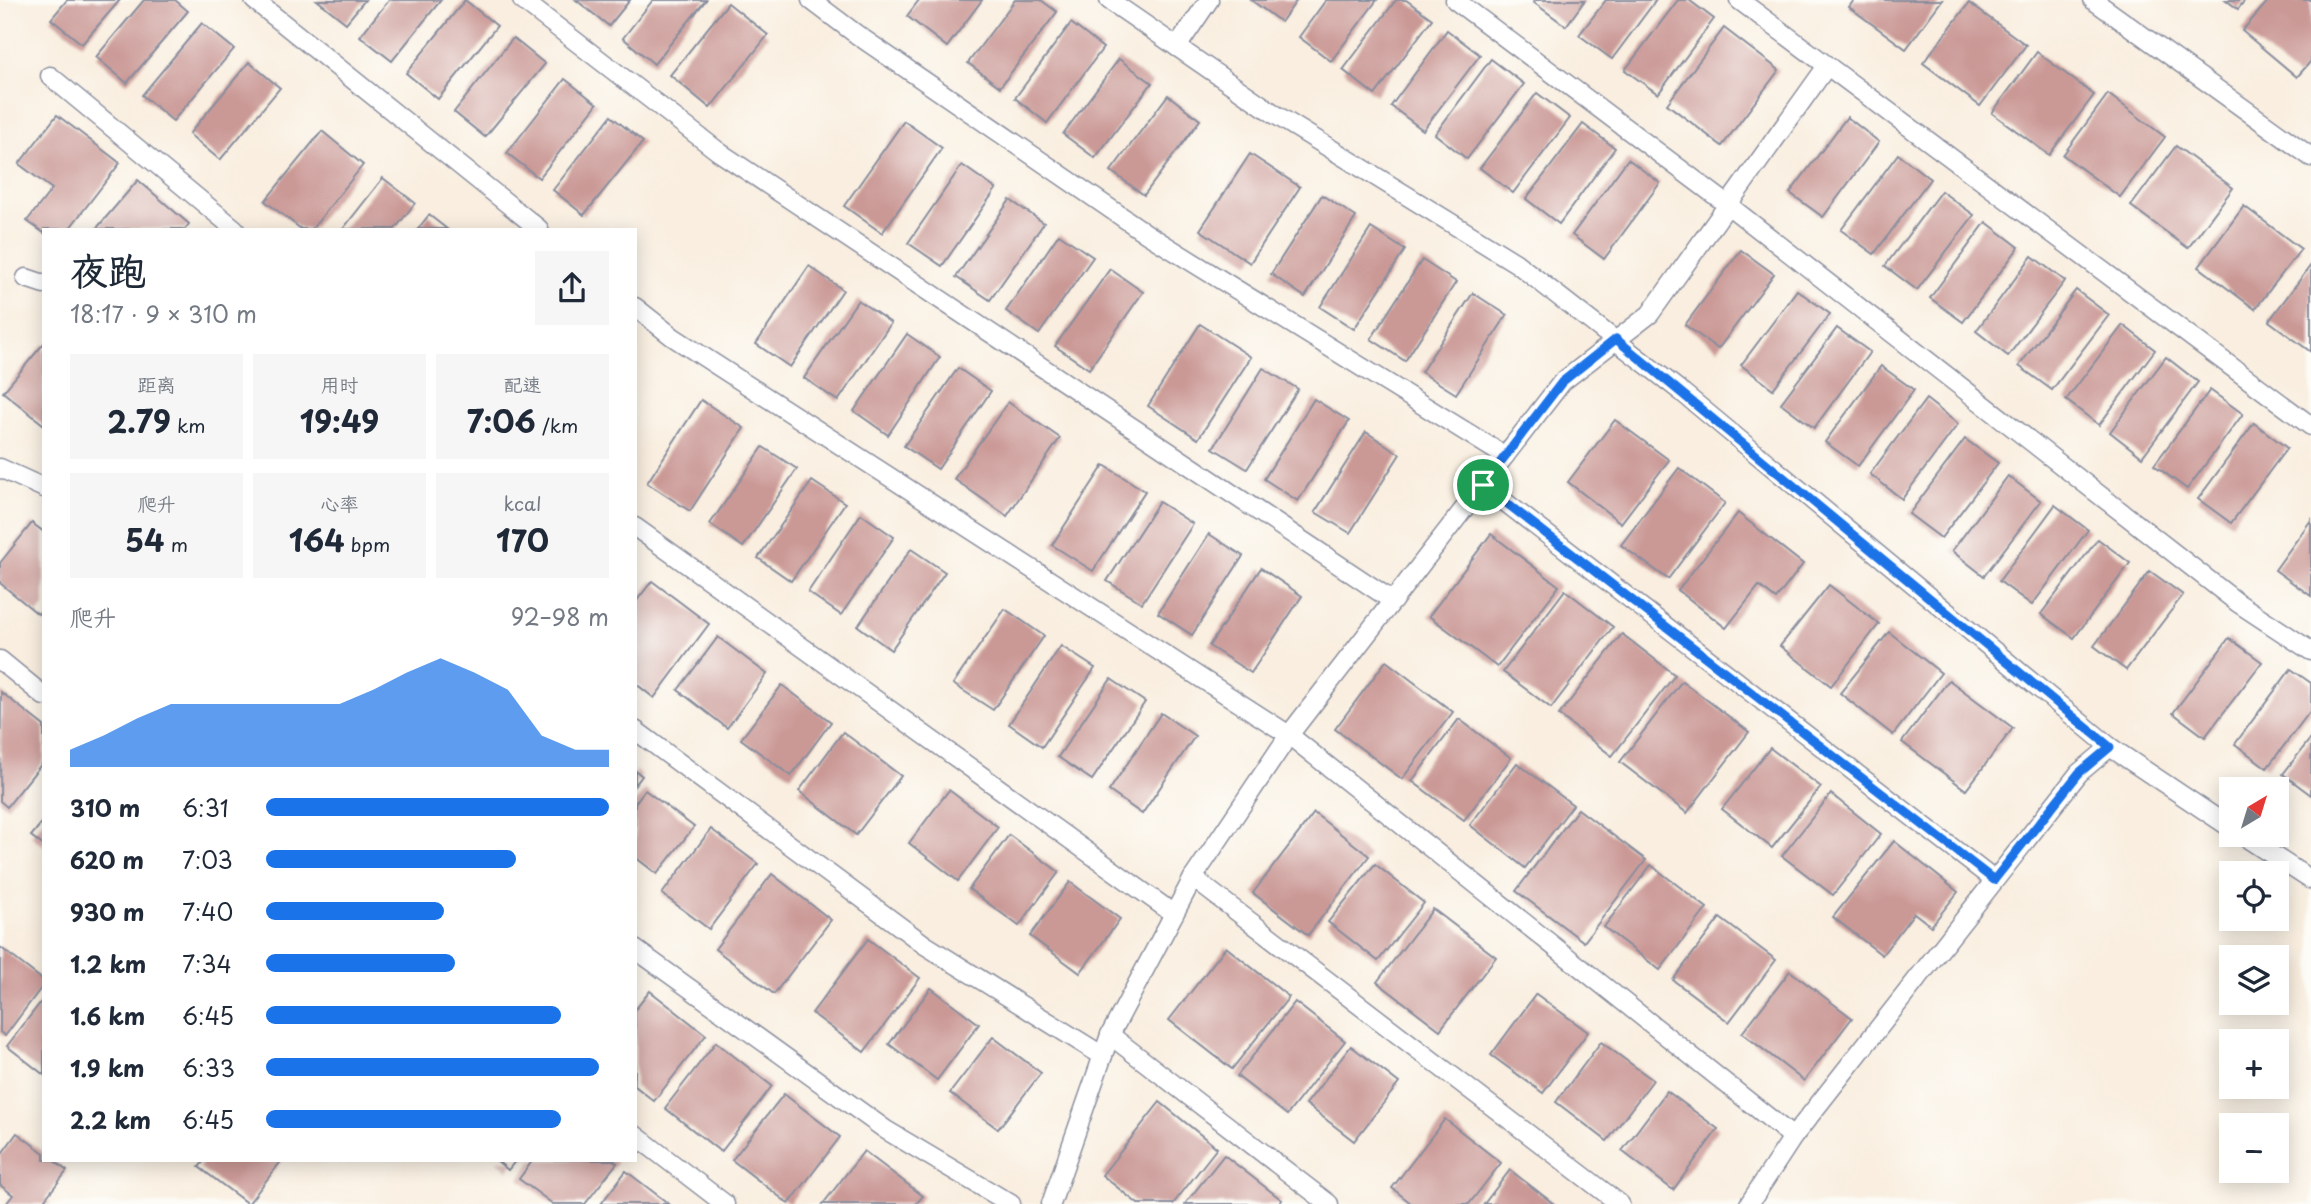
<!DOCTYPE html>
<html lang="zh">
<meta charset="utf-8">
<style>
body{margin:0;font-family:"Playpen Sans","LXGW WenKai TC",sans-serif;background:#f6f6f7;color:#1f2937;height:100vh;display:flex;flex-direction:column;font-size:26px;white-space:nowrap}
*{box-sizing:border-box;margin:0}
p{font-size:23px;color:#747a83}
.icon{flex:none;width:38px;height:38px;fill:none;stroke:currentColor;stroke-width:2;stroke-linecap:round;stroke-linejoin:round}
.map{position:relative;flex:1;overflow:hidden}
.sheet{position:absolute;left:42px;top:228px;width:595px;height:934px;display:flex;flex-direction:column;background:#fff;border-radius:0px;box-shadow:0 4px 18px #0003}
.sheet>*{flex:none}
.needle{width:46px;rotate:38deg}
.fabs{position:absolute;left:2219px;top:777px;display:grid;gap:14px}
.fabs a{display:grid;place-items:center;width:70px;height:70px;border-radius:0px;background:#fff;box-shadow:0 4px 18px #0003;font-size:35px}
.pin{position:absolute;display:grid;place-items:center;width:60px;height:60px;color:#fff;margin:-30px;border:4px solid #fff;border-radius:50%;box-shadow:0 2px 7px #0007}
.round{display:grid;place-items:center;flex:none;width:74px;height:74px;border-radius:0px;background:#f6f6f7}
.summary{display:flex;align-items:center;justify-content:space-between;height:119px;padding:0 28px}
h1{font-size:38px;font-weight:700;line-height:52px}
.metrics{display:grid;grid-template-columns:repeat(3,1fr);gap:10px;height:119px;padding:7px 28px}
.metrics div{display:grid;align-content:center;border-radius:0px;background:#f6f6f7;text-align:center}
.metrics b{font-size:30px;font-weight:700}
.metrics small{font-size:19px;font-weight:400}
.metrics p{font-size:19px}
.chart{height:196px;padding:14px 28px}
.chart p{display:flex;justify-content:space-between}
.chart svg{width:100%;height:126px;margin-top:7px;fill:#1a73e8;opacity:.7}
ul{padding:0 28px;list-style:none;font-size:23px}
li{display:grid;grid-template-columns:112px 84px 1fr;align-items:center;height:52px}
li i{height:18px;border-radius:9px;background:#1a73e8}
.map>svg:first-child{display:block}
.building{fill:#ca9996}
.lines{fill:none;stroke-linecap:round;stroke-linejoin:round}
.service-casing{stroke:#8a8e9e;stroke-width:21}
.service{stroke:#fff;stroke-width:18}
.route-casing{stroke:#fff;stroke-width:14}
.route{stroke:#1a73e8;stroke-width:9}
</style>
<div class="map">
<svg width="2311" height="1204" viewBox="0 0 2311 1204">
<rect width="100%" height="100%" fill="#fdfcf7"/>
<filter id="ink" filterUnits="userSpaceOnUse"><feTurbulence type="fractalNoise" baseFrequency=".0143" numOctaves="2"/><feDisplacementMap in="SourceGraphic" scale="14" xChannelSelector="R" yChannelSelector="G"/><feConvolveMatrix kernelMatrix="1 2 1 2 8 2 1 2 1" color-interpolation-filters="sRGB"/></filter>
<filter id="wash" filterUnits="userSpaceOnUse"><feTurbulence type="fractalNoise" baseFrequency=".00686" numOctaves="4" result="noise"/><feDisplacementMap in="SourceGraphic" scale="28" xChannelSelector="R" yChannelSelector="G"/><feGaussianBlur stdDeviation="1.57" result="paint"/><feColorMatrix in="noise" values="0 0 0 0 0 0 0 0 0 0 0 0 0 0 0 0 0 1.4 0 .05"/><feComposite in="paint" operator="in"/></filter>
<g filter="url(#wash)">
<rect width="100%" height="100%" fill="#f9eedf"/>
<g id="blocks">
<g class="building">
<polygon points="67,0 120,0 82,44 51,19"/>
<polygon points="144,0 175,0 188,11 127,83 96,57"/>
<polygon points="317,0 365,0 346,23"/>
<polygon points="389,0 441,0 392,61 360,36"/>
<polygon points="465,0 497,26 438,99 406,73"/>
<polygon points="576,0 630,0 609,26"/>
<polygon points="653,0 706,0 654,64 623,38"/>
<polygon points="919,0 982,0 947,47 907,16"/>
<polygon points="1015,0 1041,0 1057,12 1000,87 968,63"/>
<polygon points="1251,0 1297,0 1281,22"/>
<polygon points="1326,0 1377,0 1331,61 1299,37"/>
<polygon points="1396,0 1406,0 1432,19 1375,95 1343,70"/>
<polygon points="1534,0 1585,0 1566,26 1533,2"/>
<polygon points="1606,0 1656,0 1612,59 1579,35"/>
<polygon points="1678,0 1689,0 1714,19 1658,94 1625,70"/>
<polygon points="1854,0 1942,0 1906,49 1849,7"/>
<polygon points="2226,0 2245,0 2238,9"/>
<polygon points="2269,0 2311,0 2311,61 2297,77 2242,31"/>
<polygon points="728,3 768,35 710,108 670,75"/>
<polygon points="1969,3 2026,45 1980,106 1923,63"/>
<polygon points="202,23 234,49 173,121 142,95"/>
<polygon points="1071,23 1103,48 1047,123 1015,98"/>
<polygon points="1724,28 1779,70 1722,146 1667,104"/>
<polygon points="1447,30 1480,55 1423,130 1391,106"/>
<polygon points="513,38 545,64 485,137 454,112"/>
<polygon points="2037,52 2094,95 2049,155 1992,113"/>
<polygon points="1119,59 1152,83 1095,158 1063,134"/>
<polygon points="1491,59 1524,84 1467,159 1435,134"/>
<polygon points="249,62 280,88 220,160 189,134"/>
<polygon points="565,79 597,104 539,178 507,153"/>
<polygon points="1537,93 1570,118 1513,193 1480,168"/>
<polygon points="2108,94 2165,137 2120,197 2063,155"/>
<polygon points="1168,95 1200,120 1144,195 1111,171"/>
<polygon points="57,115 120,163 69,229 44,229 44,233 27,221 52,189 19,164"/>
<polygon points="611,116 643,142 584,215 553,190"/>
<polygon points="1847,117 1879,142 1823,217 1790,193"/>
<polygon points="904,121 942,148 882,233 844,206"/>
<polygon points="1583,124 1615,148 1559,224 1526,199"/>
<polygon points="322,131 363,165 312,229 301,229 265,201"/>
<polygon points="2176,146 2233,188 2188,248 2131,206"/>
<polygon points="1250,154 1300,187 1250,263 1200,230"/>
<polygon points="1898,154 1930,179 1874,254 1841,230"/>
<polygon points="1628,159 1660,183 1604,259 1572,235"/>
<polygon points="962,165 996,189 942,266 908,243"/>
<polygon points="383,178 415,203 395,229 343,229"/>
<polygon points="138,180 189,224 185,229 96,229"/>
<polygon points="1941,191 1974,215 1917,290 1885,266"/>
<polygon points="1322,195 1356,217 1305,297 1271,274"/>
<polygon points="1010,200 1044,223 990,300 956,277"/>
<polygon points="2244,206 2301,249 2255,309 2199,267"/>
<polygon points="429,215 447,229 418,229"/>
<polygon points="1986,222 2019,247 1963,322 1930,298"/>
<polygon points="1371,228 1405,250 1354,329 1320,307"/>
<polygon points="1059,234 1093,257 1039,334 1006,311"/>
<polygon points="1741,250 1774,274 1718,349 1685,325"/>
<polygon points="2032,256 2065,281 2008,356 1976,331"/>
<polygon points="1422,260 1456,282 1405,361 1371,339"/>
<polygon points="2311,265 2311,352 2269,321"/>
<polygon points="809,266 843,290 790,367 756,344"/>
<polygon points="1110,269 1143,292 1089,369 1055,346"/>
<polygon points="1797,290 1830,314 1773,389 1741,365"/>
<polygon points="2076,290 2109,315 2052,390 2019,366"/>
<polygon points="1473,293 1507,315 1456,394 1421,372"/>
<polygon points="858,300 891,323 838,401 804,378"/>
<polygon points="1200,324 1251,357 1198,439 1148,406"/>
<polygon points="2123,325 2155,350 2099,425 2066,400"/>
<polygon points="1837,328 1870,352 1814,428 1781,403"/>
<polygon points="907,334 940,357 888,435 854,411"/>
<polygon points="44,343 44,425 3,392"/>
<polygon points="2166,357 2198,382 2142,457 2110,432"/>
<polygon points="1881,366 1914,390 1858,466 1825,442"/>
<polygon points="958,368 991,391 938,469 904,446"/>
<polygon points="1263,368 1298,389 1247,469 1213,448"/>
<polygon points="2210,390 2243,414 2187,489 2154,465"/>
<polygon points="1314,399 1349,421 1298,501 1264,479"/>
<polygon points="1926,399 1958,424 1902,499 1870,474"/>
<polygon points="701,400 744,428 690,511 647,483"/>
<polygon points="1008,402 1060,438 1007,516 954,479"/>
<polygon points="1615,420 1669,460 1621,523 1568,482"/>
<polygon points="2254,423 2287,448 2231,523 2198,499"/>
<polygon points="1366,432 1400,454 1350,533 1315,512"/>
<polygon points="1965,439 1998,463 1941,538 1909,514"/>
<polygon points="763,447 797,469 743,547 710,524"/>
<polygon points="1104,465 1145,491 1093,571 1052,545"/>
<polygon points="1679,468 1725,503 1668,579 1621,545"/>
<polygon points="2008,476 2041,501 1984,576 1952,551"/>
<polygon points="812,481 845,503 791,581 758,558"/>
<polygon points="1159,502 1193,524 1142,603 1107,581"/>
<polygon points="2055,505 2088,530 2032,605 1999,581"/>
<polygon points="1738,513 1803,564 1776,599 1759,586 1726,628 1678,590"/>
<polygon points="861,514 894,537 841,615 808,592"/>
<polygon points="2311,520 2311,596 2275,570"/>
<polygon points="32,523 44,532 44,607 38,614 0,583 0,563"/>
<polygon points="1209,534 1243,556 1192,635 1158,613"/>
<polygon points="1491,534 1559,586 1497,667 1429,616"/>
<polygon points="2098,539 2130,563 2074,638 2041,614"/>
<polygon points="911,549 945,572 891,650 858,626"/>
<polygon points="1261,568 1302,596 1251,673 1209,646"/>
<polygon points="2150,571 2183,595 2126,670 2094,646"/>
<polygon points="652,581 709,624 654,698 635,683 635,603"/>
<polygon points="1829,585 1879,624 1831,686 1780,646"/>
<polygon points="1565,590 1613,627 1551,708 1503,672"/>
<polygon points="1005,609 1044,636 993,710 953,684"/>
<polygon points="1889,632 1941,673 1893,735 1840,693"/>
<polygon points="1622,634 1675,675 1612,756 1559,715"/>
<polygon points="718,637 767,674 727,728 678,690"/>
<polygon points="2229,638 2262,662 2205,737 2173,713"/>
<polygon points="1061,646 1095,668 1042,747 1009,724"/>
<polygon points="1386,661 1453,712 1402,779 1335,729"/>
<polygon points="2291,669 2311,683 2311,710 2267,768 2235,744"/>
<polygon points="1111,679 1145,702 1092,780 1058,757"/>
<polygon points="1949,680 2013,728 1966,790 1902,742"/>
<polygon points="1682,681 1749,732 1687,813 1620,762"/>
<polygon points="782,685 831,722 791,776 741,739"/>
<polygon points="1,692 44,726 44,761 7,807 0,801"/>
<polygon points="1161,713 1195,736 1142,814 1109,791"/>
<polygon points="1459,719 1511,758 1464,820 1412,781"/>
<polygon points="843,732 901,776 856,835 799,791"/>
<polygon points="2311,738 2311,795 2283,774"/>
<polygon points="1770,748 1821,787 1772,848 1722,809"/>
<polygon points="1517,763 1573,805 1525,868 1470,825"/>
<polygon points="635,770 642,776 635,785"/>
<polygon points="645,790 694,827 657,874 635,857 635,803"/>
<polygon points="949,790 998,827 958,881 909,843"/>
<polygon points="1831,794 1881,834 1833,895 1782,856"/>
<polygon points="1578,809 1646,860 1584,942 1516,891"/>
<polygon points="1314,813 1369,856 1308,935 1253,893"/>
<polygon points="44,820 44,846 31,836"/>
<polygon points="711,829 758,864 709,929 662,894"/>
<polygon points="1009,835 1059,872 1019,926 969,889"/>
<polygon points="1894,841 1958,892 1931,926 1914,913 1882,955 1833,917"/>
<polygon points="1375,864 1424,903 1378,961 1328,922"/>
<polygon points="1651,865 1707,908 1660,970 1604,927"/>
<polygon points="772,874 831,920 774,994 715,949"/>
<polygon points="1070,882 1120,919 1080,973 1030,936"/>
<polygon points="1433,909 1496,957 1440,1030 1377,982"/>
<polygon points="1720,918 1776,960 1729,1022 1673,980"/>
<polygon points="868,939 920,978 864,1052 812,1013"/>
<polygon points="0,947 44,981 44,984 5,1036 0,1032"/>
<polygon points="1226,947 1289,997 1232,1069 1169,1020"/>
<polygon points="1790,971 1852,1018 1804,1081 1742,1033"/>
<polygon points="931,988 979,1024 937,1080 889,1044"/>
<polygon points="650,991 706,1035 654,1101 635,1086 635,1010"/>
<polygon points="1536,994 1588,1032 1543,1093 1491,1055"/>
<polygon points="44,998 44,1075 7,1046"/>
<polygon points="1295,1002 1345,1041 1287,1115 1237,1076"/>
<polygon points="993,1037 1041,1073 998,1129 950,1093"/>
<polygon points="716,1042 772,1086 721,1152 665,1108"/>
<polygon points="1601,1042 1653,1080 1607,1141 1556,1102"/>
<polygon points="1351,1046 1399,1083 1354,1141 1306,1104"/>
<polygon points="1667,1091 1718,1129 1673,1190 1622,1151"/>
<polygon points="784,1094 840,1137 789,1204 732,1160"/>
<polygon points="1160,1102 1217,1148 1173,1204 1138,1204 1102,1175"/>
<polygon points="1445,1119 1501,1163 1469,1204 1412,1204 1392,1188"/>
<polygon points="17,1133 44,1153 44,1160 53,1160 67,1171 45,1199 51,1204 6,1204 13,1195 0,1185 0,1156"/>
<polygon points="864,1151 923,1196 916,1204 823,1204"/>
<polygon points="1224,1155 1282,1200 1279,1204 1185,1204"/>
<polygon points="205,1160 282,1160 248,1204 199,1167"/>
<polygon points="496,1160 516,1160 508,1170"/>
<polygon points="533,1160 613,1160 617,1163 585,1204 553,1204 519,1179"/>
<polygon points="1510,1170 1554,1204 1484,1204"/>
<polygon points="626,1171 669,1204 601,1204"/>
</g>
</g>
</g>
<g filter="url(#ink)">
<use href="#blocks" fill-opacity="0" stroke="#8a8e9e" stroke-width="2"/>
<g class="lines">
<g class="service-casing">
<g id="service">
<polyline points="254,0 539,229"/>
<polyline points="522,0 719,152 1393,601"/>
<polyline points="811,0 856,34 1147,234 1505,456"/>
<polyline points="1109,0 1276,115 1516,263 1683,393 2110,747 2231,828"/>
<polyline points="1455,0 1728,205 2238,603 2311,651"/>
<polyline points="1739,0 2311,426"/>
<polyline points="2093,0 2311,157"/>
<polyline points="1177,47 1209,0"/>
<polyline points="50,76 235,229"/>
<polyline points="26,278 44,284"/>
<polyline points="635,307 673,337 1289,735 1793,1137"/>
<polyline points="0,468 44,488"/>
<polyline points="1483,485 1994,880"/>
<polyline points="635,527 1174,914"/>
<polyline points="0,660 44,696"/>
<polyline points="635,730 925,945 1103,1056"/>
<polyline points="2242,835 2311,880"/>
<polyline points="1193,878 1620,1204"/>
<polyline points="635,949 886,1130 1011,1204"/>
<polyline points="1110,1035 1329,1204"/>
<polyline points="635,1135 725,1204"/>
<polyline points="1051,1204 1110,1035 1193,878 1289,735 1562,382 1650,314 1827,66"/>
<polyline points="1749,1204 1793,1137 2079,773 2110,747"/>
</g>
</g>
<use href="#service" class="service"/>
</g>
</g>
<g class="lines" filter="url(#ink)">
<g class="route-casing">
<polygon id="route" points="1616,339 2110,747 2079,773 1994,880 1483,485 1562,382"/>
</g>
<use href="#route" class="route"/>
</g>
</svg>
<div class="fabs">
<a><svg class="needle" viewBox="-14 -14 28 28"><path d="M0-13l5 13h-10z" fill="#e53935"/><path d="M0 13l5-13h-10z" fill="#747a83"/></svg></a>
<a><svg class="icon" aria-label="locate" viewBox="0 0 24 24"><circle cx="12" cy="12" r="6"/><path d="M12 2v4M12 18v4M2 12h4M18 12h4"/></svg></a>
<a><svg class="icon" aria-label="layers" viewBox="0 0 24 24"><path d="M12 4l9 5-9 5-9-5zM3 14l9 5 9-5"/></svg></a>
<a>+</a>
<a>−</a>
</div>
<div class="pin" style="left:1483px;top:485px;background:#1e9e55"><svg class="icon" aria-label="arrive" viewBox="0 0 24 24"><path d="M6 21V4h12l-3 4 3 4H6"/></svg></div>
<section class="sheet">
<div class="summary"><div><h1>夜跑</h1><p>18:17 · 9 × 310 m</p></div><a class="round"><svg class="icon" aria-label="share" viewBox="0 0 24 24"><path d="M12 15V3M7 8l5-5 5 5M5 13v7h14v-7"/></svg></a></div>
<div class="metrics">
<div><p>距离</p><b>2.79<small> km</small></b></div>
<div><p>用时</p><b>19:49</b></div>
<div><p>配速</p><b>7:06<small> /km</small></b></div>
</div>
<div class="metrics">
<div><p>爬升</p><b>54<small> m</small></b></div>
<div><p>心率</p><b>164<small> bpm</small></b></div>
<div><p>kcal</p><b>170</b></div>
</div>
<div class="chart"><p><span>爬升</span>92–98 m</p>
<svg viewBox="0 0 160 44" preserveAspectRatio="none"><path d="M0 44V38L10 33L20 27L30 22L40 22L50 22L60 22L70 22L80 22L90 17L100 11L110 6L120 11L130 17L140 33L150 38L160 38V44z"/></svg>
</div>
<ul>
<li><b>310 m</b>6:31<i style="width:100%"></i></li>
<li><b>620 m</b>7:03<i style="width:73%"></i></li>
<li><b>930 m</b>7:40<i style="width:52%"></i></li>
<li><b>1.2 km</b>7:34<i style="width:55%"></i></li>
<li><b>1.6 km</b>6:45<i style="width:86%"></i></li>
<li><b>1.9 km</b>6:33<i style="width:97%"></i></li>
<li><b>2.2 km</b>6:45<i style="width:86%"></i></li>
</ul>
</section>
</div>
